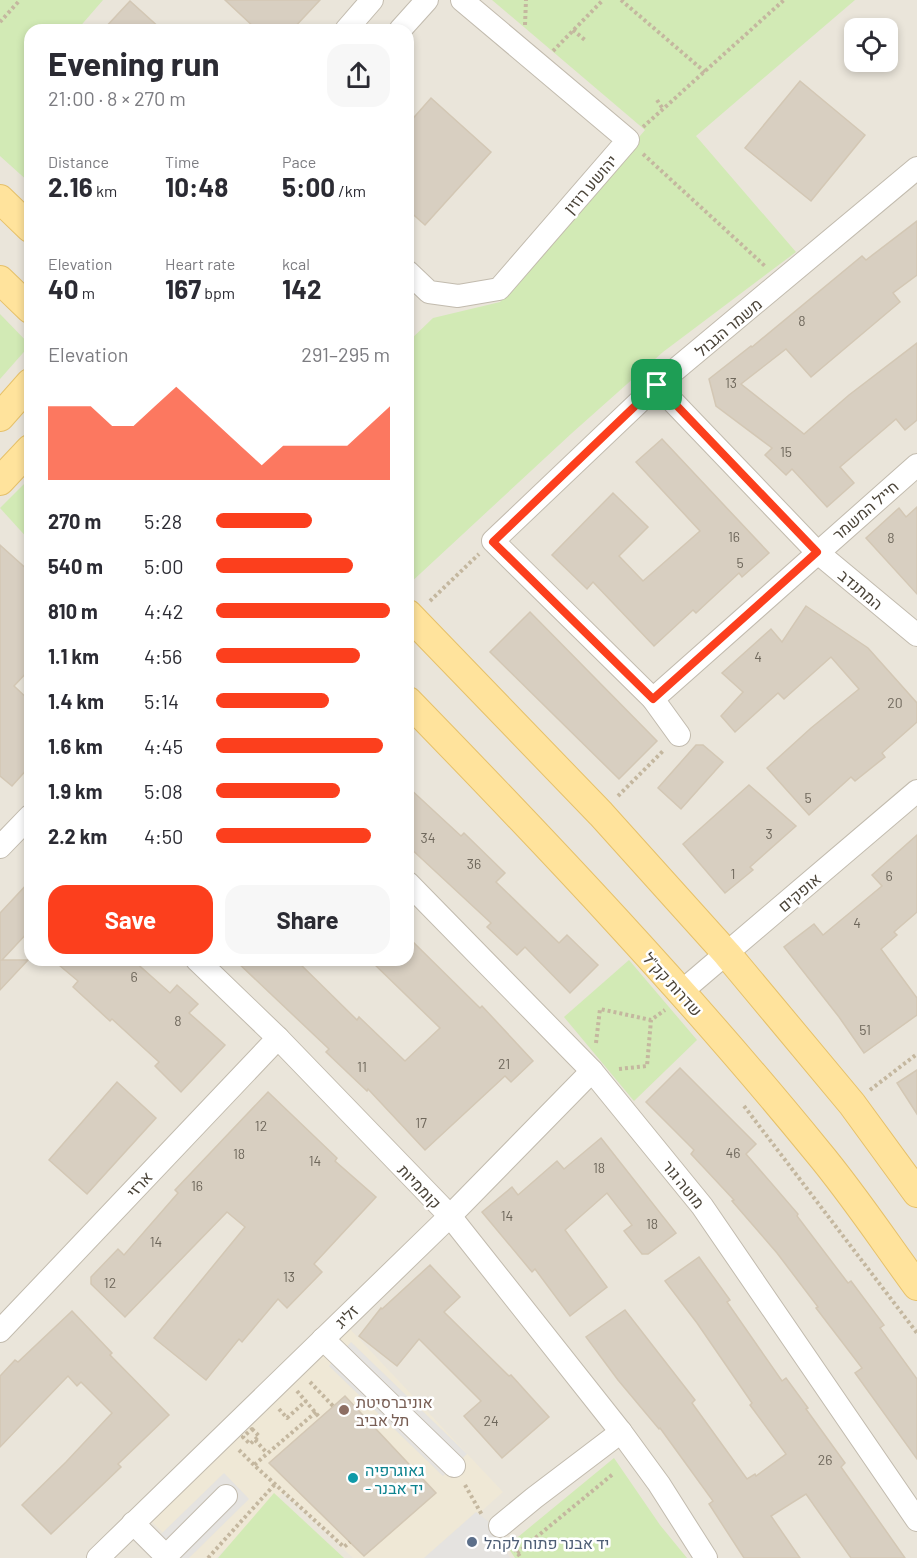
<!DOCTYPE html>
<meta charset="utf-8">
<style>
body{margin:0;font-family:Barlow,Heebo,sans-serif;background:#f7f7f7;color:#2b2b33;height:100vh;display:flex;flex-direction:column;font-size:22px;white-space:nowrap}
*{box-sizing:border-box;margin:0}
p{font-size:20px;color:#7c7c81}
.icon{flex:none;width:33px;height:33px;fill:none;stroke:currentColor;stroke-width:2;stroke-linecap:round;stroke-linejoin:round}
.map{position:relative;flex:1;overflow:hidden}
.drawer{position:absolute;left:24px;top:24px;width:390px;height:942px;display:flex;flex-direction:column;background:#fff;border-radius:18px;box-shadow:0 3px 9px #0003}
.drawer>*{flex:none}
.tools{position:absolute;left:844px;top:18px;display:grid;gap:12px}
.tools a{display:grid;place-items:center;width:54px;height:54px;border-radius:12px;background:#fff;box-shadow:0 3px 9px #0003;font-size:30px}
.pin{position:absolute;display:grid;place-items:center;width:51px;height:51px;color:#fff;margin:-26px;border-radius:12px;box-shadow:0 3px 9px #0006}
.round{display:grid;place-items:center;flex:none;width:63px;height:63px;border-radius:18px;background:#f7f7f7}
.overview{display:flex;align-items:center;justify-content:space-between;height:102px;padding:0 24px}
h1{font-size:33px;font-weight:700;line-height:45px}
.figures{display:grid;grid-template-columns:repeat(3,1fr);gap:9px;height:102px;padding:6px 24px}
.figures div{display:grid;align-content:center}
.figures b{font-size:26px;font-weight:700}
.figures small{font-size:16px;font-weight:400}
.figures p{font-size:16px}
.chart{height:168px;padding:12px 24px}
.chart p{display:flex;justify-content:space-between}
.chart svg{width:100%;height:108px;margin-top:6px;fill:#fc3f1d;opacity:.7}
.button{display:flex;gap:12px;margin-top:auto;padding:12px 24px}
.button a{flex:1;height:69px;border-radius:18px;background:#fc3f1d;color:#fff;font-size:24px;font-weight:700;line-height:69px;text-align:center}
.button a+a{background:#f7f7f7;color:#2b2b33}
ul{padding:0 24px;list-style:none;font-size:20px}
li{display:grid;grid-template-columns:96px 72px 1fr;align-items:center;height:45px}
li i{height:15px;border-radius:8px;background:#fc3f1d}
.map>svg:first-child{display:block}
.residential{fill:#eae5da;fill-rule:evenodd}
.education{fill:#efe8d6}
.green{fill:#d2eab5}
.parking{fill:#e5e3e0}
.building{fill:#d8cfc1;stroke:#d3c7b4;stroke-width:1.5}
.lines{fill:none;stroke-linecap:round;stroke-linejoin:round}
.minor-casing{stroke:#c2bbae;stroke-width:24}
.major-casing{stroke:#e6c16a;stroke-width:30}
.path{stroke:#c4b79f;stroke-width:4;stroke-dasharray:3 3;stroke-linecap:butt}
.minor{stroke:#fff;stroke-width:22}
.major{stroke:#ffe39c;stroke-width:28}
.route-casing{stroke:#fff;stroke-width:12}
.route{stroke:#fc3f1d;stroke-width:8}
.education-dot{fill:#8d6e63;stroke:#fff;stroke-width:2}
.culture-dot{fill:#0f9aa8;stroke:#fff;stroke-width:2}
.service-dot{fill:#5c6f8a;stroke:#fff;stroke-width:2}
.labels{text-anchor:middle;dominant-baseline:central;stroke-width:5;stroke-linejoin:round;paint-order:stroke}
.number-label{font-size:14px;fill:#6e675b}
.street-label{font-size:16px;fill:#4b4439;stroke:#fff}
.education-label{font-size:16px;fill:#785e54;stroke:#fff;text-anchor:start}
.culture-label{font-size:16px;fill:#0d838f;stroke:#fff;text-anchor:start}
.service-label{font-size:16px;fill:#4e5e75;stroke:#fff;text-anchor:start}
</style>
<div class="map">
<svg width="917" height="1558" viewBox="0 0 917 1558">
<rect width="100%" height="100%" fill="#f6f3ec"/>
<path class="residential" d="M0,0H917V1558H0ZM855,28H888V62H855ZM30,30H408V960H30Z"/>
<polygon class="education" points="348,1327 503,1492 429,1558 353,1558 284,1492 216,1558 189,1558 150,1520"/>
<g class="green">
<polygon points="0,0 103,0 77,30 30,30 30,86 27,90 30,93 30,183 0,156"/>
<polygon points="492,0 855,0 696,136 796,252 663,352 572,433 408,585 408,342 433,318 500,302 645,130"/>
<polygon points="0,314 30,345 0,379"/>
<polygon points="30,478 30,541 0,508"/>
<polygon points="629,960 697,1040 634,1101 564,1017"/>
<polygon points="614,1458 660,1525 687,1558 515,1558 507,1546"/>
<polygon points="274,1493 344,1558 218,1558"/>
</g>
<g class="parking">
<polygon points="351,1342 467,1454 443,1476 329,1366"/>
<polygon points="224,1473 249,1499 189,1558 175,1558 156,1539"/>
<polygon points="476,1512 493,1525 510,1558 424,1558"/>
</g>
<g class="building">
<polygon points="225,0 320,0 292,30 257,30"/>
<polygon points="130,1 162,30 103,30"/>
<polygon points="800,81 865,135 811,201 745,148"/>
<polygon points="431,98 491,152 425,225 408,210 408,124"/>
<polygon points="917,221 917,275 893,293 900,302 811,377 786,349 741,384 804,434 849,395 917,343 917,420 905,430 896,419 840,467 854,483 827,507 792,469 786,475 765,455 772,448 716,406 709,379 751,346 752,347 862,256 866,260"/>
<polygon points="662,439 769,553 742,577 739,573 696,613 693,610 654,646 593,582 587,589 552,555 613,493 648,527 619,556 643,581 700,531 636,462"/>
<polygon points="917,507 917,594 866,538 899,508 906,517"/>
<polygon points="0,545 30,572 30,669 14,686 30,701 30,766 12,786 0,776"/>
<polygon points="806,606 868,648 917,703 917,722 882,753 885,757 855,781 851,777 809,815 767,768 811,728 859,689 831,657 784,699 778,693 735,732 721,716 743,692 722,673 771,629 782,642"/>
<polygon points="530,612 657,741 619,779 490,652"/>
<polygon points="696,745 703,745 723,762 681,809 658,788"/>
<polygon points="749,785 796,826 750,867 753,870 725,893 683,844"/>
<polygon points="408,787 461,836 464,833 505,873 496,882 559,943 567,935 598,965 570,993 525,947 517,955 487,927 491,923 408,846"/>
<polygon points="917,835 917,912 894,932 897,935 881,949 917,998 917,1015 864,1053 839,1017 784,947 814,924 823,935 882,886 872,875"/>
<polygon points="30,881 30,930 2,960 28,960 0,990 0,913"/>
<polygon points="408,937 480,1008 482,1006 533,1061 511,1082 505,1076 425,1150 368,1089 367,1091 326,1052 329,1049 235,960 296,960 357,1020 359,1017 405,1061 440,1028 370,960 408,960"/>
<polygon points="53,960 133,960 170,993 177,985 198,1004 189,1013 225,1045 181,1092 155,1066 159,1062 112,1019 110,1021 73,987 78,981"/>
<polygon points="680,1068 756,1144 746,1154 798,1214 797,1216 848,1283 851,1281 884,1325 880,1328 917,1379 917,1459 855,1373 862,1368 816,1308 818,1307 777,1253 732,1201 734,1200 691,1154 694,1150 646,1102"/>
<polygon points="917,1070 917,1114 897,1083"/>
<polygon points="117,1082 156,1118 87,1194 49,1160"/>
<polygon points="268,1092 337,1158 335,1161 376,1197 314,1264 322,1272 287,1308 278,1299 242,1342 239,1339 206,1380 154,1338 245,1227 227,1212 125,1317 91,1284 91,1277 118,1249 124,1255 178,1193 175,1190"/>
<polygon points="601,1138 676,1233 648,1254 642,1254 624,1231 632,1225 607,1193 565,1230 607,1287 570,1316 535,1269 532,1272 482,1212 512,1187 518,1195 557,1161 564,1169"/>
<polygon points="699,1257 730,1300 727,1302 782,1381 786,1378 808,1408 806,1409 845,1463 841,1467 905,1558 851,1558 806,1494 771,1516 800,1558 744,1558 709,1504 713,1501 660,1428 659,1429 618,1380 586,1337 625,1310 695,1400 692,1403 747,1479 755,1474 756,1476 786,1454 750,1405 752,1403 697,1323 665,1281"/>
<polygon points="430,1265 460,1297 444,1312 509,1376 511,1375 549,1417 502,1458 464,1416 481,1401 419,1339 397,1366 359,1336 381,1308 382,1309"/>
<polygon points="72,1311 112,1353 110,1355 169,1415 118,1464 121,1467 51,1534 22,1505 66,1462 112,1413 81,1382 77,1386 68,1376 0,1447 0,1376 15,1360 18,1362"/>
<polygon points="345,1396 436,1493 364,1556 269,1463"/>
</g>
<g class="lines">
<g class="minor-casing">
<g id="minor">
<polyline points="346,30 372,0"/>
<polyline points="400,30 427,0"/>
<polyline points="408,272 429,292 458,296 499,289 628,140 462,0"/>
<polyline points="657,385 817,552 917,635"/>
<polyline points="653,699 917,465"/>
<polyline points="679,735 653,699 493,541 657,385 917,168"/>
<polyline points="0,847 30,816"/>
<polyline points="408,883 592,1071 702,1206 917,1520"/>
<polyline points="197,960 278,1038 450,1216 621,1432 659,1484 706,1558"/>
<polyline points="681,992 917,791"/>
<polyline points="0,1331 278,1038"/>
<polyline points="323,1339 454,1466"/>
<polyline points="133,1523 166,1556 226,1496"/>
<polyline points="500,1526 534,1498 621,1432"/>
<polyline points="98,1558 450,1216 592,1071"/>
</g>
</g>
<g class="major-casing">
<g id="major">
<polyline points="0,199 30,228"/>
<polyline points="0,280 30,309"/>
<polyline points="0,417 30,383"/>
<polyline points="0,481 30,449"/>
<polyline points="408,614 601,814 727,954 852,1104 917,1193"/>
<path d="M408,701C549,846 689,994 817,1151C853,1194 884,1241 917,1286"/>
</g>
</g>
<g class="path">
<polyline points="621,0 705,72"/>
<polyline points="0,22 20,0"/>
<polyline points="525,25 526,0"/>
<polyline points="573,30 585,40"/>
<polyline points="553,51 603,0"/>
<polyline points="657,100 663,109"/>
<polyline points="643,127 784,0"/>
<polyline points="643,154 766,267"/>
<polyline points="430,601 479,554"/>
<polyline points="618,796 664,750"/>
<polyline points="596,1043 600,1009 651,1020 665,1010"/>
<polyline points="619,1069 647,1066 651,1020"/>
<polyline points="870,1090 917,1054"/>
<polyline points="744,1106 917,1333"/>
<polyline points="310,1382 333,1406"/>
<polyline points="297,1391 320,1418"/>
<polyline points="279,1409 287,1418 306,1401"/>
<polyline points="316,1412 254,1465 344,1547 350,1542"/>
<polygon points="252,1429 259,1436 250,1444 243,1437"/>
<polyline points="255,1440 267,1453"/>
<polyline points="239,1450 254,1465"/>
<polyline points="465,1485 482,1515"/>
<polyline points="511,1544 521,1558"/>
<polyline points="517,1553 613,1474"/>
<polyline points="208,1558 275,1484"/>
</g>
<use href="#minor" class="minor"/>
<use href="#major" class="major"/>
</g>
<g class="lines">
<g class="route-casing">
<polygon id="route" points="657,385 817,552 653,699 493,542"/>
</g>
<use href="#route" class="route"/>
</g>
<circle class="education-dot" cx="344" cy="1410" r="6"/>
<circle class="culture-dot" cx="353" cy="1478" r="6"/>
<circle class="service-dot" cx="472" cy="1542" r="6"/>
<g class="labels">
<g class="number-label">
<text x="802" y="320">8</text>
<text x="731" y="382">13</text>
<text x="786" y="451">15</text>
<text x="734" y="536">16</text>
<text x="891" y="537">8</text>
<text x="740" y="562">5</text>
<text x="758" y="656">4</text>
<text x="895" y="702">20</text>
<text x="808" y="797">5</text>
<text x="769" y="833">3</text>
<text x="428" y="837">34</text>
<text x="474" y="863">36</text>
<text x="733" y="873">1</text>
<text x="889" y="875">6</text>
<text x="857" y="922">4</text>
<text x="134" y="976">6</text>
<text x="178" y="1020">8</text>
<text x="865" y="1029">51</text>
<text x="504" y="1063">21</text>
<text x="362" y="1066">11</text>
<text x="421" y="1122">17</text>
<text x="261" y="1125">12</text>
<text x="733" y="1152">46</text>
<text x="239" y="1153">18</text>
<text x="315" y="1160">14</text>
<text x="599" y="1167">18</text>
<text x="197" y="1185">16</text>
<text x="507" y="1215">14</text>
<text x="652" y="1223">18</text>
<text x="156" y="1241">14</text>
<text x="289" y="1276">13</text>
<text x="110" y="1282">12</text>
<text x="491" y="1420">24</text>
<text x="825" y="1459">26</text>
</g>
<g class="street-label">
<text transform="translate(590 184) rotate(-49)">יהושע רוזין</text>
<text transform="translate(728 327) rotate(-40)">משמר הגבול</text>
<text transform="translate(865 510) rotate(-41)">חייל המשמר</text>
<text transform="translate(861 589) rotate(40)">המתנדב</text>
<text transform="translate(799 892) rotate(-40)">אופקים</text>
<text transform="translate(673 984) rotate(48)">שדרות קק"ל</text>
<text transform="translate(139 1184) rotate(-47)">ארזי</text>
<text transform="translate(684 1184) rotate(51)">מוטה גור</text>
<text transform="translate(420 1186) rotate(46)">קוממיות</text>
<text transform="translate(346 1316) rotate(-44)">זליג</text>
</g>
<g class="education-label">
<text x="356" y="1401">אוניברסיטת<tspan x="356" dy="18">תל אביב</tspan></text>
</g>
<g class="culture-label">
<text x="365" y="1469">גאוגרפיה<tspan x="365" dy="18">- יד אבנר</tspan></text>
</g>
<g class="service-label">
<text x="484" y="1542">יד אבנר פתוח לקהל</text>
</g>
</g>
</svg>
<div class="tools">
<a><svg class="icon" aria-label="locate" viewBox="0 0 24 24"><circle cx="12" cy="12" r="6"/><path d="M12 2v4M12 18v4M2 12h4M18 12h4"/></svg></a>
</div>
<div class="pin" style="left:657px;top:385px;background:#1e9e55"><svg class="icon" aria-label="arrive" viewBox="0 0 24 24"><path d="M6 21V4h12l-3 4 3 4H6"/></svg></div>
<section class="drawer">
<div class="overview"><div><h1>Evening run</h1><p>21:00 · 8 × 270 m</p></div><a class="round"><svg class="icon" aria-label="share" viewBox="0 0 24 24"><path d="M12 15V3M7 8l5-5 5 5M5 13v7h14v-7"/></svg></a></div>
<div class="figures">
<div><p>Distance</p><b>2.16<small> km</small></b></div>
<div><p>Time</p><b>10:48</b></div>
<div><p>Pace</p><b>5:00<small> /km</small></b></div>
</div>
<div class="figures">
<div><p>Elevation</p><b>40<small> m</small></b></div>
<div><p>Heart rate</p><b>167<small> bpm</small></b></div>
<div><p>kcal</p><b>142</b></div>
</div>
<div class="chart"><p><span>Elevation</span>291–295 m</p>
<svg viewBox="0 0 160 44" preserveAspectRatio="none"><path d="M0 44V14L10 14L20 14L30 22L40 22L50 14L60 6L70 14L80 22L90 30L100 38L110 30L120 30L130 30L140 30L150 22L160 14V44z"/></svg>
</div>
<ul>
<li><b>270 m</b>5:28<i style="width:55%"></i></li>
<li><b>540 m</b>5:00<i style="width:79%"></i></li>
<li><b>810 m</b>4:42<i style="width:100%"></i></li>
<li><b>1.1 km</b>4:56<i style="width:83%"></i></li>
<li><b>1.4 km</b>5:14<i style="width:65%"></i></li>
<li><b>1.6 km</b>4:45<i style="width:96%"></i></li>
<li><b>1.9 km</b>5:08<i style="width:71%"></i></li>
<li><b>2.2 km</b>4:50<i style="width:89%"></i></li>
</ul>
<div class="button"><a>Save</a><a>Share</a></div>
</section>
</div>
